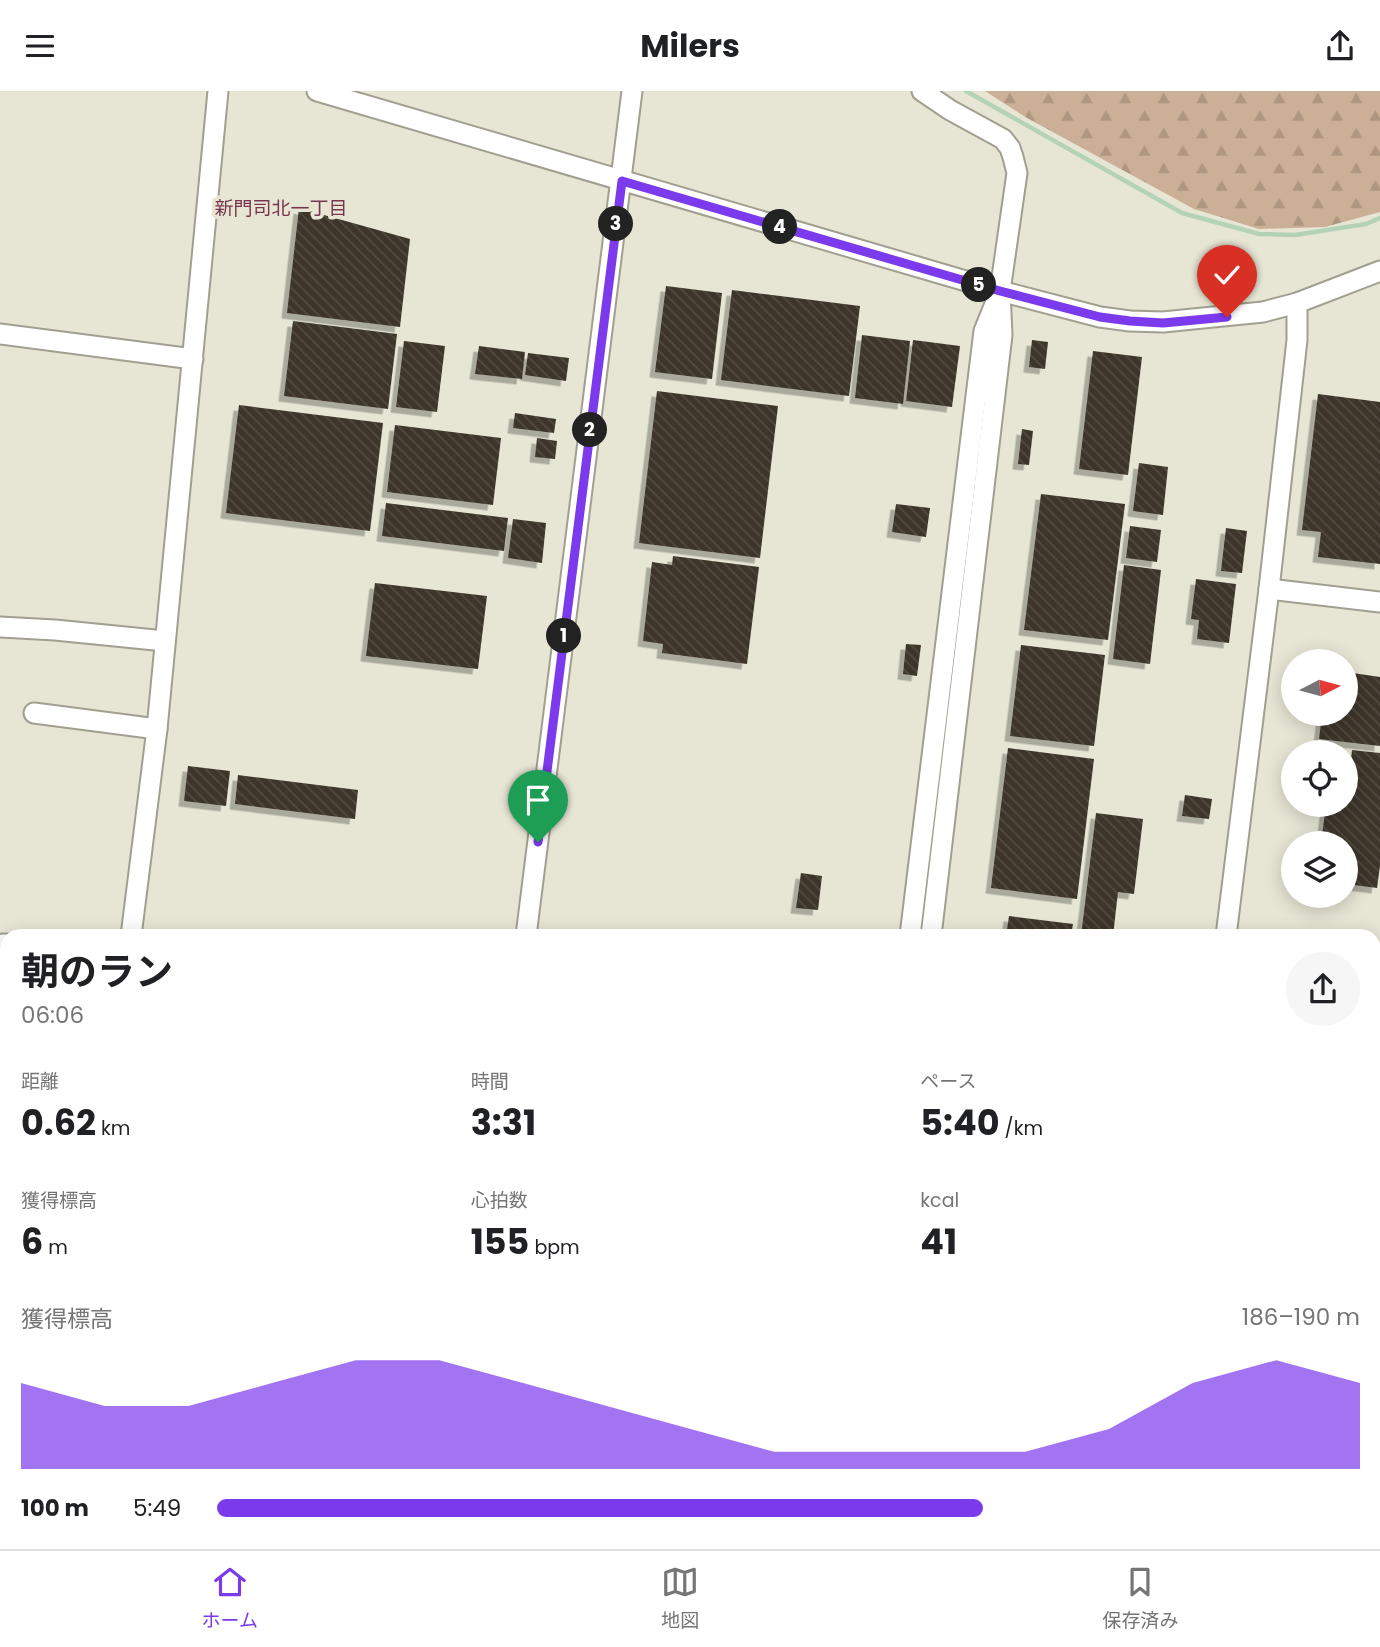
<!DOCTYPE html>
<html lang="ja">
<meta charset="utf-8">
<style>
body{margin:0;font-family:Poppins,"Noto Sans JP",sans-serif;background:#f6f6f6;color:#202124;height:100vh;display:flex;flex-direction:column;font-size:26px;white-space:nowrap}
*{box-sizing:border-box;margin:0}
p{font-size:23px;color:#757577}
.icon{flex:none;width:38px;height:38px;fill:none;stroke:currentColor;stroke-width:2;stroke-linecap:round;stroke-linejoin:round}
.map{position:relative;flex:1;overflow:hidden}
.panel{position:absolute;left:0px;top:838px;width:1381px;height:621px;display:flex;flex-direction:column;background:#fff;border-radius:21px 21px 0 0;box-shadow:0 4px 18px #0003}
.panel>*{flex:none}
.needle{width:46px;rotate:84deg}
.buttons{position:absolute;left:1281px;top:558px;display:grid;gap:14px}
.buttons a{display:grid;place-items:center;width:77px;height:77px;border-radius:50%;background:#fff;box-shadow:0 4px 18px #0003;font-size:35px}
.pin{position:absolute;display:grid;place-items:center;width:60px;height:60px;color:#fff;margin:-72px -30px;border-radius:50% 50% 50% 0;rotate:-45deg;box-shadow:0 0 7px #0007}
.pin .icon{rotate:45deg}
.km{position:absolute;width:35px;height:35px;margin:-18px;border-radius:50%;background:#222;color:#fff;font-size:19px;line-height:35px;text-align:center}
.round{display:grid;place-items:center;flex:none;width:74px;height:74px;border-radius:37px;background:#f6f6f6}
.summary{display:flex;align-items:center;justify-content:space-between;height:119px;padding:0 21px}
h1{font-size:38px;font-weight:700;line-height:52px}
.stats{display:grid;grid-template-columns:repeat(3,1fr);gap:10px;height:119px;padding:7px 21px}
.stats div{display:grid;align-content:center}
.stats b{font-size:35px;font-weight:700}
.stats small{font-size:19px;font-weight:400}
.stats p{font-size:19px}
.chart{height:196px;padding:14px 21px}
.chart p{display:flex;justify-content:space-between}
.chart svg{width:100%;height:126px;margin-top:7px;fill:#7c3aed;opacity:.7}
ul{padding:0 21px;list-style:none;font-size:23px}
li{display:grid;grid-template-columns:112px 84px 1fr;align-items:center;height:52px}
li i{height:18px;border-radius:9px;background:#7c3aed}
header{display:flex;justify-content:space-between;align-items:center;height:91px;padding:0 21px;background:#fff;font-size:32px;font-weight:700}
.tabs{display:flex;justify-content:space-around;align-items:center;height:98px;border-top:2px solid #e0e0e0;background:#fff;font-size:19px;color:#757577}
.tabs a{display:grid;justify-items:center;gap:4px}
.tabs .current{color:#7c3aed}
.map>svg:first-child{display:block}
.forest{fill:url(#forest-firs)}
.lines{fill:none;stroke-linecap:round;stroke-linejoin:round}
.stream{stroke:#b4d3b6;stroke-width:4.5}
.building{fill:url(#building-back-hatch);filter:url(#shadow)}
.minor-casing{stroke:#a09f90;stroke-width:23}
.minor{stroke:#fff;stroke-width:19}
.route-casing{stroke:#fff;stroke-width:14}
.route{stroke:#7c3aed;stroke-width:9}
.labels{text-anchor:middle;dominant-baseline:central;stroke-width:7;stroke-linejoin:round;paint-order:stroke}
.neighbourhood-label{font-size:19px;fill:#79354e;stroke:#e7e6d5}
</style>
<header><svg class="icon" aria-label="menu" viewBox="0 0 24 24"><path d="M4 6h16M4 12h16M4 18h16"/></svg>Milers<svg class="icon" aria-label="share" viewBox="0 0 24 24"><path d="M12 15V3M7 8l5-5 5 5M5 13v7h14v-7"/></svg></header>
<div class="map">
<svg width="1380" height="1458" viewBox="0 0 1380 1458">
<defs>
<pattern id="forest-firs" width="22" height="20" patternUnits="userSpaceOnUse" patternTransform="scale(1.75)"><rect width="22" height="20" fill="#cbaf96"/><path d="M5 1l3.5 6h-7zM16 11l3.5 6h-7z" fill="#ae9681"/></pattern>
<pattern id="building-back-hatch" width="6" height="6" patternUnits="userSpaceOnUse" patternTransform="scale(1.75)"><rect width="6" height="6" fill="#3d362a"/><path d="M-1 5l2 2M0 0l6 6M5-1l2 2" fill="none" stroke="#504a40"/></pattern>
<filter id="shadow"><feDropShadow dx="-5.5" dy="5.5" stdDeviation="0" flood-color="#0004"/></filter>
</defs>
<rect width="100%" height="100%" fill="#e7e6d5"/>
<polygon class="forest" points="985,0 1380,0 1380,121 1325,136 1259,138 1194,118 1027,27"/>
<g class="lines">
<polyline class="stream" points="966,0 1182,122 1259,143 1295,144 1366,133 1380,127"/>
</g>
<g class="building">
<polygon points="299,117 410,148 400,236 287,222"/>
<polygon points="666,195 722,202 712,288 655,281"/>
<polygon points="732,199 860,215 849,305 721,289"/>
<polygon points="293,230 397,243 388,318 284,305"/>
<polygon points="862,244 910,250 903,313 855,307"/>
<polygon points="913,249 960,255 952,316 906,310"/>
<polygon points="1032,249 1048,251 1045,278 1029,276"/>
<polygon points="404,250 445,255 437,321 396,316"/>
<polygon points="479,255 525,261 522,288 475,283"/>
<polygon points="1093,260 1142,266 1128,384 1079,378"/>
<polygon points="528,262 569,267 566,290 525,284"/>
<polygon points="657,300 778,315 760,467 639,452"/>
<polygon points="1318,303 1380,311 1380,473 1318,466 1321,441 1302,439"/>
<polygon points="239,314 383,332 370,440 226,422"/>
<polygon points="515,322 556,328 554,342 513,337"/>
<polygon points="395,334 501,347 493,414 387,401"/>
<polygon points="1022,338 1033,340 1029,374 1018,373"/>
<polygon points="537,347 557,350 555,368 535,366"/>
<polygon points="1139,372 1168,376 1163,424 1133,420"/>
<polygon points="1041,403 1125,413 1108,549 1024,539"/>
<polygon points="386,412 508,427 504,460 382,445"/>
<polygon points="896,413 930,417 926,446 892,441"/>
<polygon points="513,428 546,432 542,472 508,467"/>
<polygon points="1130,435 1161,439 1157,471 1126,467"/>
<polygon points="1226,437 1247,440 1242,482 1221,480"/>
<polygon points="673,465 759,476 747,573 662,562 663,553 643,550 652,471 672,474"/>
<polygon points="1124,474 1161,479 1150,573 1113,568"/>
<polygon points="1196,488 1236,493 1229,552 1197,548 1199,529 1191,528"/>
<polygon points="375,492 487,505 478,578 366,565"/>
<polygon points="906,553 921,554 917,585 903,583"/>
<polygon points="1021,554 1105,564 1094,655 1010,645"/>
<polygon points="1346,581 1380,586 1380,655 1319,648 1322,623 1346,623"/>
<polygon points="1308,652 1341,656 1340,662 1307,662"/>
<polygon points="1008,657 1094,668 1077,808 991,797"/>
<polygon points="1352,659 1380,662 1380,775 1377,797 1346,793 1346,752 1321,752 1326,714 1346,714 1346,678 1350,678"/>
<polygon points="188,675 230,680 226,715 184,710"/>
<polygon points="238,684 358,699 355,728 235,713"/>
<polygon points="1185,704 1212,708 1209,728 1182,725"/>
<polygon points="1096,722 1143,728 1134,803 1118,801 1113,845 1081,845"/>
<polygon points="801,782 822,785 818,819 796,817"/>
<polygon points="1009,825 1073,833 1071,845 1006,845"/>
<polygon points="1374,892 1380,893 1380,943 1374,942"/>
<polygon points="1374,971 1380,971 1380,991 1374,990"/>
<polygon points="1378,1288 1380,1288 1380,1415 1374,1414 1374,1326"/>
<polygon points="1374,1417 1380,1418 1380,1442 1374,1441"/>
<polygon points="151,1452 213,1452 212,1458 151,1458"/>
<polygon points="256,1452 392,1452 391,1458 255,1458"/>
<polygon points="1121,1452 1198,1452 1197,1458 1152,1458"/>
<polygon points="1333,1452 1355,1452 1359,1453 1359,1458 1333,1458"/>
<polygon points="1363,1453 1380,1455 1380,1458 1363,1458"/>
</g>
<g class="lines">
<g class="minor-casing">
<g id="minor">
<polyline points="317,0 1000,200 1100,226 1130,230 1163,231 1263,221 1297,212 1380,180"/>
<polyline points="922,0 950,19 1003,48 1010,57 1013,66 1017,82 1000,200 1002,244 931,845"/>
<polyline points="0,243 193,268"/>
<polyline points="1269,498 1380,511"/>
<polyline points="0,536 55,539 165,550"/>
<polyline points="34,622 157,638"/>
<polyline points="131,845 157,638 218,0"/>
<polyline points="526,845 632,0"/>
<polyline points="910,845 984,240 997,208"/>
<polyline points="1226,845 1269,498 1297,249 1297,212"/>
<polyline points="3,853 7,853"/>
<polyline points="1374,1021 1380,1022"/>
<polyline points="0,1038 7,1039"/>
<polyline points="0,1226 7,1227"/>
<polyline points="0,1441 7,1443"/>
<polyline points="58,1458 59,1452"/>
<polyline points="449,1458 450,1452"/>
<polyline points="835,1458 836,1452"/>
<polyline points="854,1458 855,1452"/>
<polyline points="1312,1458 1313,1452"/>
</g>
</g>
<use href="#minor" class="minor"/>
</g>
<g class="lines">
<g class="route-casing">
<polyline id="route" points="538,751 622,90 1000,200 1100,226 1130,230 1163,232 1227,226"/>
</g>
<use href="#route" class="route"/>
</g>
<g class="labels">
<g class="neighbourhood-label">
<text x="281" y="117">新門司北一丁目</text>
</g>
</g>
</svg>
<div class="buttons">
<a><svg class="needle" viewBox="-14 -14 28 28"><path d="M0-13l5 13h-10z" fill="#e53935"/><path d="M0 13l5-13h-10z" fill="#757577"/></svg></a>
<a><svg class="icon" aria-label="locate" viewBox="0 0 24 24"><circle cx="12" cy="12" r="6"/><path d="M12 2v4M12 18v4M2 12h4M18 12h4"/></svg></a>
<a><svg class="icon" aria-label="layers" viewBox="0 0 24 24"><path d="M12 4l9 5-9 5-9-5zM3 14l9 5 9-5"/></svg></a>
</div>
<div class="pin" style="left:538px;top:751px;background:#1e9e55"><svg class="icon" aria-label="arrive" viewBox="0 0 24 24"><path d="M6 21V4h12l-3 4 3 4H6"/></svg></div>
<div class="pin" style="left:1227px;top:226px;background:#d93025"><svg class="icon" aria-label="check" viewBox="0 0 24 24"><path d="M5 12l5 5 9-10"/></svg></div>
<b class="km" style="left:564px;top:545px">1</b>
<b class="km" style="left:590px;top:339px">2</b>
<b class="km" style="left:616px;top:133px">3</b>
<b class="km" style="left:780px;top:136px">4</b>
<b class="km" style="left:979px;top:194px">5</b>
<section class="panel">
<div class="summary"><div><h1>朝のラン</h1><p>06:06</p></div><a class="round"><svg class="icon" aria-label="share" viewBox="0 0 24 24"><path d="M12 15V3M7 8l5-5 5 5M5 13v7h14v-7"/></svg></a></div>
<div class="stats">
<div><p>距離</p><b>0.62<small> km</small></b></div>
<div><p>時間</p><b>3:31</b></div>
<div><p>ペース</p><b>5:40<small> /km</small></b></div>
</div>
<div class="stats">
<div><p>獲得標高</p><b>6<small> m</small></b></div>
<div><p>心拍数</p><b>155<small> bpm</small></b></div>
<div><p>kcal</p><b>41</b></div>
</div>
<div class="chart"><p><span>獲得標高</span>186–190 m</p>
<svg viewBox="0 0 160 44" preserveAspectRatio="none"><path d="M0 44V14L10 22L20 22L30 14L40 6L50 6L60 14L70 22L80 30L90 38L100 38L110 38L120 38L130 30L140 14L150 6L160 14V44z"/></svg>
</div>
<ul>
<li><b>100 m</b>5:49<i style="width:67%"></i></li>
</ul>
</section>
</div>
<nav class="tabs">
<a class="current"><svg class="icon" aria-label="home" viewBox="0 0 24 24"><path d="M3 11l9-7 9 7M6 9v11h12V9"/></svg>ホーム</a>
<a><svg class="icon" aria-label="map" viewBox="0 0 24 24"><path d="M3 6l6-2 6 2 6-2v14l-6 2-6-2-6 2zM9 4v14M15 6v14"/></svg>地図</a>
<a><svg class="icon" aria-label="saved" viewBox="0 0 24 24"><path d="M7 4h10v16l-5-4-5 4z"/></svg>保存済み</a>
</nav>
